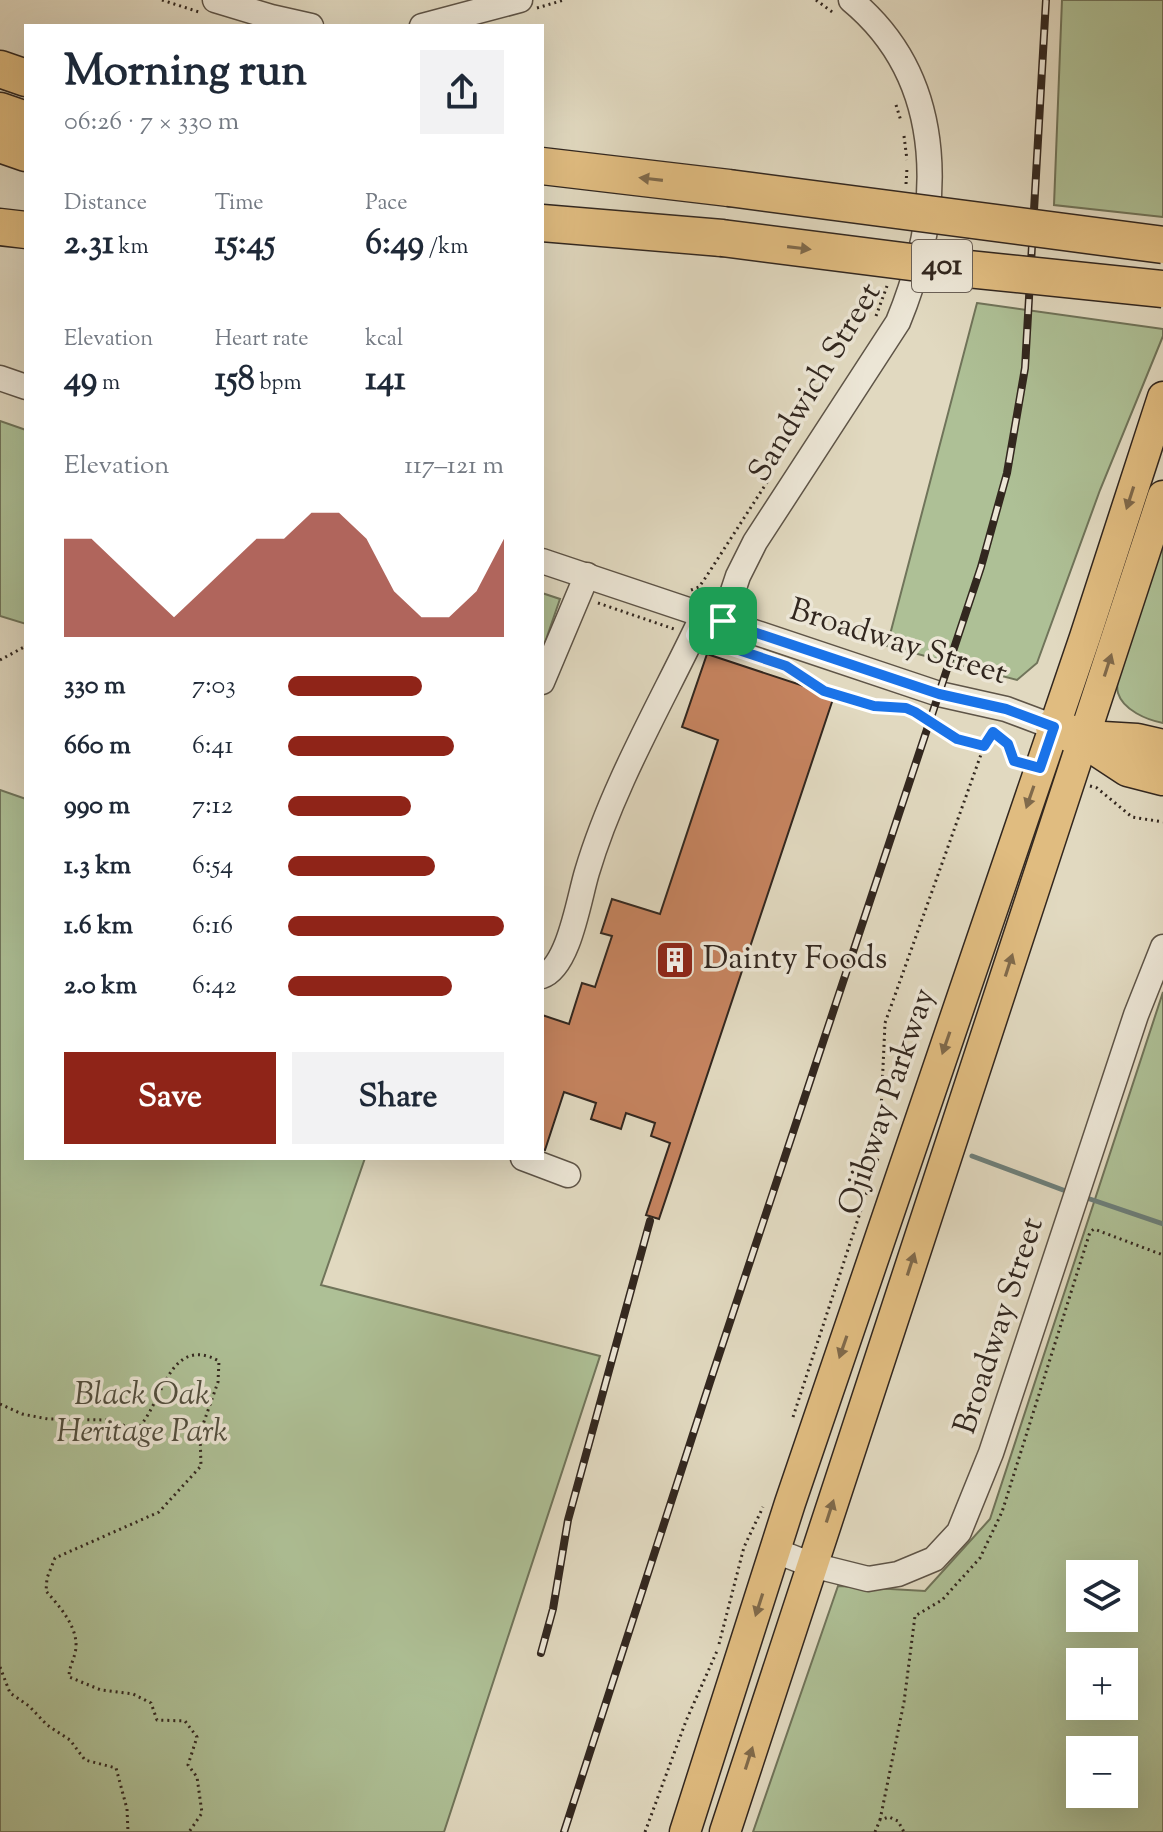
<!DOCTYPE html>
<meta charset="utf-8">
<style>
body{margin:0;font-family:"Sorts Mill Goudy",serif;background:#f2f2f3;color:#1f2937;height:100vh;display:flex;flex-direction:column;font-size:30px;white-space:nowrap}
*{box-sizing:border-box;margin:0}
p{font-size:26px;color:#747a83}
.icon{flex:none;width:44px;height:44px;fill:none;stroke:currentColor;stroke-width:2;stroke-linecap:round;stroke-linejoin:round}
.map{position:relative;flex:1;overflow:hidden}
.panel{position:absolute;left:24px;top:24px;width:520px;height:1136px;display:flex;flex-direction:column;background:#fff;border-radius:0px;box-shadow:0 8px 32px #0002}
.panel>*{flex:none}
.buttons{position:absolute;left:1066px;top:1560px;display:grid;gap:16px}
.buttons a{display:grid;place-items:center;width:72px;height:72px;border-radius:0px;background:#fff;box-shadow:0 8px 32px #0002;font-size:40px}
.pin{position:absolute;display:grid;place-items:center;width:68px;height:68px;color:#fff;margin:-34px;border-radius:16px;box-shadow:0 4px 12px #0006}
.round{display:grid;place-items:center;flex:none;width:84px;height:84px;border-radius:0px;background:#f2f2f3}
.head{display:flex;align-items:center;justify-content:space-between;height:136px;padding:0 40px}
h1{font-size:44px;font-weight:800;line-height:60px}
.metrics{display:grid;grid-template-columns:repeat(3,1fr);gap:12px;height:136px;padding:8px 40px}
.metrics div{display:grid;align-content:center}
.metrics b{font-size:34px;font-weight:800}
.metrics small{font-size:22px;font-weight:400}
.metrics p{font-size:22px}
.chart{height:224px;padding:16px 40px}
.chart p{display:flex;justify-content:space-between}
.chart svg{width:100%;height:144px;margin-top:8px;fill:#8f2418;opacity:.7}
.cta{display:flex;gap:16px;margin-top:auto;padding:16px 40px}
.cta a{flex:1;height:92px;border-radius:0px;background:#8f2418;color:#fff;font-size:32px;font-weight:800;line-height:92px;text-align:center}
.cta a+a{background:#f2f2f3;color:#1f2937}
ul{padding:0 40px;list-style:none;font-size:26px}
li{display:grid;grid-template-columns:128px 96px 1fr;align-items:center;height:60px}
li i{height:20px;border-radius:10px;background:#8f2418}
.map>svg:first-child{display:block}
.green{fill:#aec096;stroke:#70745a;stroke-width:2;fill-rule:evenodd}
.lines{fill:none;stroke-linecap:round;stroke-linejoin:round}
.stream{stroke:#6d7f7a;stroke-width:5}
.building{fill:#c68460;stroke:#32271f;stroke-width:2}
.minor-casing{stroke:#5e5447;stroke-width:27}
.major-casing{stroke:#32271f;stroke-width:33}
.highway-casing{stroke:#32271f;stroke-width:39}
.path{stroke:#32271f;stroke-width:3;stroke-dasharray:2 4;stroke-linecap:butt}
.minor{stroke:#ece6d6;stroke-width:24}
.major{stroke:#e0bc80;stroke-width:30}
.highway{stroke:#e0bc80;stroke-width:36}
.rail-casing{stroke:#32271f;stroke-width:8}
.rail{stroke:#ece6d6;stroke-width:5;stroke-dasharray:15;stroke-linecap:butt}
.highway-bridge-casing{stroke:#32271f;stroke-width:39;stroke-linecap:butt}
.highway-bridge{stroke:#e0bc80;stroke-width:36}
.oneway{fill:#806a4b}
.route-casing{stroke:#fff;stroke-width:16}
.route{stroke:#1a73e8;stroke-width:10}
.labels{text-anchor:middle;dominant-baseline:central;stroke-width:7;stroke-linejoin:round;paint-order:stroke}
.shield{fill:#ece6d6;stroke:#6a6056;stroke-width:2}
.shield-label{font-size:30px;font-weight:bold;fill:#32271f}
.street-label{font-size:32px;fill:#32271f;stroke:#ece6d6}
.poi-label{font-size:32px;fill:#32271f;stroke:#ece6d6;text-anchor:start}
.park-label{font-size:32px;font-style:italic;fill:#514d3d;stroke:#ece6d6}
</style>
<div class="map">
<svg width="1163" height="1832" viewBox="0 0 1163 1832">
<rect width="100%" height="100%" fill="#e1d9c0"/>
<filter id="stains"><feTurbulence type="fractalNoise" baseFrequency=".0025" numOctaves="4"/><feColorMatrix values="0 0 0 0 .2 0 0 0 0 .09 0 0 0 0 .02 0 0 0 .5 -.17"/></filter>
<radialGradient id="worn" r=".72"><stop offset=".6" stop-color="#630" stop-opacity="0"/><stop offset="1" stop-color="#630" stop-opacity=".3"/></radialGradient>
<g class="green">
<polygon points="1062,0 1163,0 1163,217 1054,205"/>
<polygon points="977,303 1163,329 1163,336 1100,490 1037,663 1017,680 887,646"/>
<polygon points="0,421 26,430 26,624 0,616"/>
<path d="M1163,535V723C1147,720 1123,710 1118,693C1111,668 1153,564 1163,535Z"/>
<polygon points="542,593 560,599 542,651"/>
<polygon points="0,790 26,799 26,1158 365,1158 321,1285 600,1356 444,1832 0,1832"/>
<path d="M1163,992V1832H753L838,1586L925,1591L990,1519ZM1080,1574H1124V1618H1080ZM1080,1662H1124V1706H1080ZM1080,1750H1124V1794H1080Z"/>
</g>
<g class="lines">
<g class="stream">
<polyline points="972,1156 1071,1193"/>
<polyline points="1084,1197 1163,1224"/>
</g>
</g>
<polygon class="building" points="707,654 834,696 659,1219 646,1215 670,1143 651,1136 655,1123 626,1113 621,1129 591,1119 596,1103 564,1092 545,1150 542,1149 542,1015 569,1024 582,983 595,987 612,936 601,933 612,899 660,914 718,740 682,727"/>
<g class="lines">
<g class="minor-casing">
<g id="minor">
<polyline points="215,0 271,17 311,26"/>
<polyline points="422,26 520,0"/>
<polyline points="0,378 26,387"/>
<polyline points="542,561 939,694 1006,709 1054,727"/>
<path d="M723,621L738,576L755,542L898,322C943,213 950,82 851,0"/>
<polyline points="542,682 587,575"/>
<path d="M542,976C569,967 579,898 587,872C613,784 664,698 703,615"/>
<polyline points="523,1158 568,1175"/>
<polyline points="776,1551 812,1565 868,1579 898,1574 934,1559 959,1532 991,1453 1136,1015 1163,947"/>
</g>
</g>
<g class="major-casing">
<g id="major">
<polyline points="685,1832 790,1503 1085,637 1163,397"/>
<polyline points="725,1832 1163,496"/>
</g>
</g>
<g class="highway-casing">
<g id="highway">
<polyline points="0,69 26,78"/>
<polyline points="0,111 26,120"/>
<polyline points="0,144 26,153"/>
<polyline points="542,166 729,188"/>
<polyline points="542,223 722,238"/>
<polyline points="0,227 26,230"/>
<polyline points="1054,727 1084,739 1128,768 1163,777"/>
<polyline points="1086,739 1137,742 1163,748"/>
</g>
</g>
<g class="path">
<polyline points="162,0 199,12"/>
<polyline points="816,0 835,14"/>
<polyline points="537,8 564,0"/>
<polyline points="896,105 901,121"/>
<polyline points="904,136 907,160"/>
<polyline points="906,184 907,168"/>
<polyline points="876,316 887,286"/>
<polyline points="691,590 699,587 706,577 773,473"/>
<polyline points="598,603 674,629"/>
<polyline points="712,641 735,649"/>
<polyline points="0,660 26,646"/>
<polyline points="788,666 824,691 874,706 906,708 957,739 984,746"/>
<polyline points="1090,786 1097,788 1132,817 1163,822"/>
<path d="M0,1404L22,1414L48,1419L107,1420L129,1427H139C163,1402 169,1334 219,1361L218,1382L200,1433L201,1466L159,1512L55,1558L47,1578L46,1591C60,1607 81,1630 75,1653C73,1662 69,1667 69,1677L101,1690L133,1694L151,1703L157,1720L185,1721L197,1737L188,1765L197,1777L202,1813L189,1832"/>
<polyline points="793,1417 879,1155 885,1023 984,746 993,732 1008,744 1014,761 1018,762"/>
<polyline points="719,1644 744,1547 763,1507"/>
<polyline points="0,1667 10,1693 29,1706 47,1725 70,1740 85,1760 116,1768 127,1809 128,1832"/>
<polyline points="880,1820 904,1702 915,1616 942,1600 980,1558 1002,1512 1090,1232 1094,1229 1163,1255"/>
<polyline points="645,1832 686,1721 717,1651"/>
<polyline points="875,1832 880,1820 889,1817 898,1821 904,1832"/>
</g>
<use href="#minor" class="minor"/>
<use href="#major" class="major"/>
<use href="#highway" class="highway"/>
<g class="rail-casing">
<g id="rail">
<polyline points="541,1653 553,1609 568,1520 650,1221"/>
<polyline points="564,1832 710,1382 981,567 1007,473 1025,368 1046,0"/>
</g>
</g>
<use href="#rail" class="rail"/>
<g class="highway-bridge-casing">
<g id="highway-bridge">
<polyline points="729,188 1163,245"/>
<polyline points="722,238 958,268 1163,289"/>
</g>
</g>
<use href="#highway-bridge" class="highway-bridge"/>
</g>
<defs><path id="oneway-solid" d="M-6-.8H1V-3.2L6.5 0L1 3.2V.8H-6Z" transform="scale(2)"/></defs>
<g class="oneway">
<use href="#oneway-solid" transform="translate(651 179) rotate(-173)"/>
<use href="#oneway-solid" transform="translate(799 248) rotate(7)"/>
<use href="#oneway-solid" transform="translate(1130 498) rotate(108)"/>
<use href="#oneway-solid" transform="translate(1108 665) rotate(-72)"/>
<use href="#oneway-solid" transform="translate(1030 797) rotate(109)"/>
<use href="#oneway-solid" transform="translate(1009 965) rotate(-72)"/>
<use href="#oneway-solid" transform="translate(946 1043) rotate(109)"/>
<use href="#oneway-solid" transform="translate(911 1264) rotate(-72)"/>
<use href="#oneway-solid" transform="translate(843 1347) rotate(109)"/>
<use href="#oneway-solid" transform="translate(830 1511) rotate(-72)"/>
<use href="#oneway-solid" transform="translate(759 1605) rotate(108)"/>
<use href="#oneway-solid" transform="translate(749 1758) rotate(-72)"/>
</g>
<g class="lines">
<g class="route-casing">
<polygon id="route" points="703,615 939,694 1006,709 1054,727 1040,768 1014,761 1008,744 993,732 984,746 957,739 915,712 906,708 874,706 824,691 786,666 694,635"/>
</g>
<use href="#route" class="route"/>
</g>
<defs>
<g id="building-square" transform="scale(2)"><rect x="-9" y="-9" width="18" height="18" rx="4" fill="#8f2418" stroke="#ece6d6"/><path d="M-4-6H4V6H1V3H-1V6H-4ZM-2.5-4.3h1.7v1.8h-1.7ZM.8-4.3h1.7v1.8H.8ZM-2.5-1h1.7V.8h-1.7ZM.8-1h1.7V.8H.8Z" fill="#fff"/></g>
</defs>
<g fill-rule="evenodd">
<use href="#building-square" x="675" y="960"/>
</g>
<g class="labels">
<rect class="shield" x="912" y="240" width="60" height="52" rx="6"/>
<g class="shield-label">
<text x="942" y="266">401</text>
</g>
<g class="street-label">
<text transform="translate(816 383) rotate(-59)">Sandwich Street</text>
<text transform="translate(898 643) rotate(17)">Broadway Street</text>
<text transform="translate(888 1102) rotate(-71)">Ojibway Parkway</text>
<text transform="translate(1000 1326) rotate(-72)">Broadway Street</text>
</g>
<g class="poi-label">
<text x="703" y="960">Dainty Foods</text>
</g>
<g class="park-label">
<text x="142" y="1396">Black Oak<tspan x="142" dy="37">Heritage Park</tspan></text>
</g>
</g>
<rect width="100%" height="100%" filter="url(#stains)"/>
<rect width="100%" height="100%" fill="url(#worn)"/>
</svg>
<div class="buttons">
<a><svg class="icon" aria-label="layers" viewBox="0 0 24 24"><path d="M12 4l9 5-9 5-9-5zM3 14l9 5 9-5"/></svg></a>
<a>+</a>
<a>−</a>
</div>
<div class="pin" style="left:723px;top:621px;background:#1e9e55"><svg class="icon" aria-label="arrive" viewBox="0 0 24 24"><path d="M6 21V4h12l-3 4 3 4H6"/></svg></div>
<section class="panel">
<div class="head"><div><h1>Morning run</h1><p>06:26 · 7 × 330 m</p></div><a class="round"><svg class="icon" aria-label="share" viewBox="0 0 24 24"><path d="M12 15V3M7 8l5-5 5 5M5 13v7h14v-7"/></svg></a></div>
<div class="metrics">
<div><p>Distance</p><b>2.31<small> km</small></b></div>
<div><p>Time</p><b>15:45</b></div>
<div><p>Pace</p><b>6:49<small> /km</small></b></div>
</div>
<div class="metrics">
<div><p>Elevation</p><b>49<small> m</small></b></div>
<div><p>Heart rate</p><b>158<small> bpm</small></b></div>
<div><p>kcal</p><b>141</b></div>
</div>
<div class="chart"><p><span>Elevation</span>117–121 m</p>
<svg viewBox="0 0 160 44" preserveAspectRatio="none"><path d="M0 44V14L10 14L20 22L30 30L40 38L50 30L60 22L70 14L80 14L90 6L100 6L110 14L120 30L130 38L140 38L150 30L160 14V44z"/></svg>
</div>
<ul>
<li><b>330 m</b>7:03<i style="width:62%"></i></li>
<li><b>660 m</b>6:41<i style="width:77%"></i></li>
<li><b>990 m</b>7:12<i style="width:57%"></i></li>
<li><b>1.3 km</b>6:54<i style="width:68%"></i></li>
<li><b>1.6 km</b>6:16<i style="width:100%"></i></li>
<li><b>2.0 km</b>6:42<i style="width:76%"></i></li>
</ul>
<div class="cta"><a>Save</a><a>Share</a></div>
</section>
</div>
